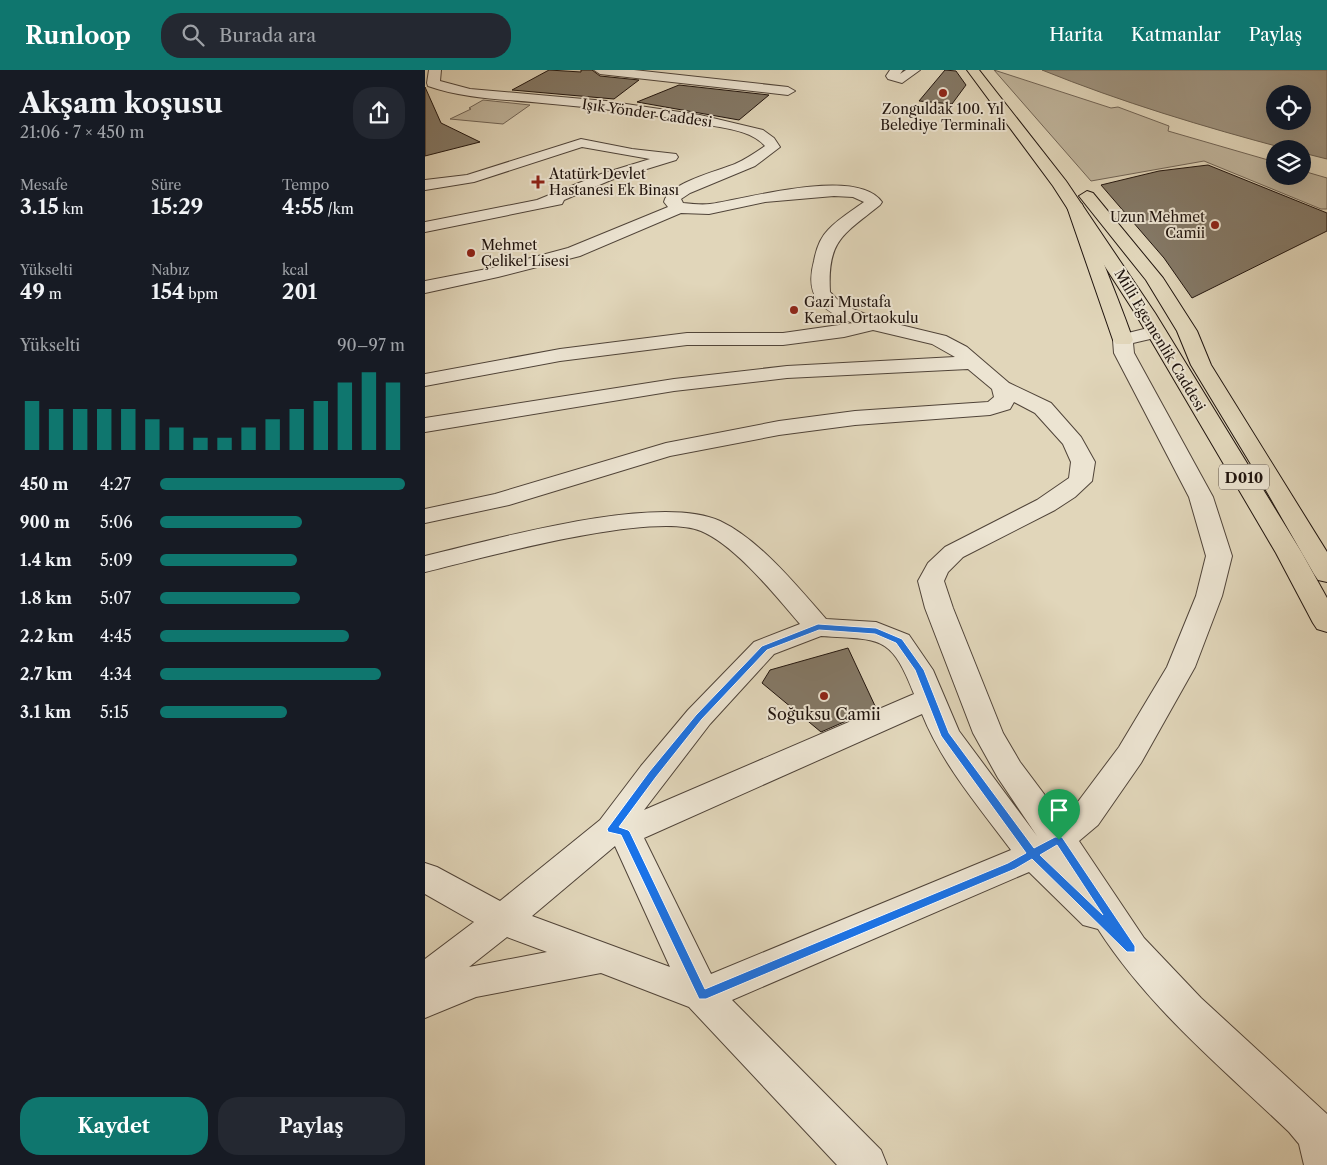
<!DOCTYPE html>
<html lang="tr">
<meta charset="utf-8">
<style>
body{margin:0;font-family:"Libre Caslon Text",serif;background:#242831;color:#f1f3f6;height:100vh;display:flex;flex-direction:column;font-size:19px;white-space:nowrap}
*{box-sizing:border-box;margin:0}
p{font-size:16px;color:#9ea1a6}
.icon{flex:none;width:28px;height:28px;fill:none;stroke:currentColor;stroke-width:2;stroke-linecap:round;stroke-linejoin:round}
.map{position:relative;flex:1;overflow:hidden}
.panel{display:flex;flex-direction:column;background:#171b24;width:425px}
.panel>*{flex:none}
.fabs{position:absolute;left:841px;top:15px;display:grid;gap:10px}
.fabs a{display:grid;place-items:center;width:45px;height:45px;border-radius:50%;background:#171b24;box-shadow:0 5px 20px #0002;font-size:25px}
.pin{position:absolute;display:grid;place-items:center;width:42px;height:42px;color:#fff;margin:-51px -21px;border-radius:50% 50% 50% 0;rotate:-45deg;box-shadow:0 0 5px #0007}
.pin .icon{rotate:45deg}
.round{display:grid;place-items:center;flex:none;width:52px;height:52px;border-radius:20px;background:#242831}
.headline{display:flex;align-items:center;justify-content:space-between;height:85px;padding:0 20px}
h1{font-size:28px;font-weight:700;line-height:38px}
.stats{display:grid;grid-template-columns:repeat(3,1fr);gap:8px;height:85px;padding:5px 20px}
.stats div{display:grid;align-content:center}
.stats b{font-size:21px;font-weight:700}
.stats small{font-size:14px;font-weight:400}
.stats p{font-size:14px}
.chart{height:140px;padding:10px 20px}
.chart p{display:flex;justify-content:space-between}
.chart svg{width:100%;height:90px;margin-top:5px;stroke:#0f766e;stroke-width:6}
.action{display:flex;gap:10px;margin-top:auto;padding:10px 20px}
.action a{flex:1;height:58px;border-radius:20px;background:#0f766e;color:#fff;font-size:20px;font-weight:700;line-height:58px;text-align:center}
.action a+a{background:#242831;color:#f1f3f6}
ul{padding:0 20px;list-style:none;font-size:16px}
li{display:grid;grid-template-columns:80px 60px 1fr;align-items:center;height:38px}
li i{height:12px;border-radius:6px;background:#0f766e}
header{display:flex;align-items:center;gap:30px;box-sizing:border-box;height:70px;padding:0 25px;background:#0f766e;color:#fff}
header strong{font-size:24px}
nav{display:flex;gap:28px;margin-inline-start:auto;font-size:18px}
.search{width:350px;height:45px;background:#242831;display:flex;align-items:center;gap:12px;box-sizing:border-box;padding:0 18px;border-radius:20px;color:#9ea1a6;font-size:19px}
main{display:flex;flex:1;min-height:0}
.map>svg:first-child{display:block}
.green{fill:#c0b59d;stroke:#706456}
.water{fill:#9f9480;stroke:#6c6152;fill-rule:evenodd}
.building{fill:#847967;stroke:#20140e}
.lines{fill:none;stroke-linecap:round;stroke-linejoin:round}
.minor-casing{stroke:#504439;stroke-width:2}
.major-casing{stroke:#20140e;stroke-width:2}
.highway-casing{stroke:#20140e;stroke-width:2}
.minor{fill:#ece4d2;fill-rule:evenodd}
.major{fill:#e1d6ba;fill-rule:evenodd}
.highway{fill:#e1d6ba;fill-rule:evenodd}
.route{fill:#1a73e8;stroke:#fff;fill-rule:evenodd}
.poi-dot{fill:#8f2418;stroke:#ece4d2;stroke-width:2}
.labels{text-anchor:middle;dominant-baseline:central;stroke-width:4;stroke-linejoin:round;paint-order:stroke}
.far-poi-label{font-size:14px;fill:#20140e;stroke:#ece4d2;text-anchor:start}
.far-street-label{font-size:14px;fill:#20140e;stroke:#ece4d2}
.shield{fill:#ece4d2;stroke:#5d5249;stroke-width:1}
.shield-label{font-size:15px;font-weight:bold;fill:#20140e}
.poi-label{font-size:16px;fill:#20140e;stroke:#ece4d2}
</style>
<header>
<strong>Runloop</strong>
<div class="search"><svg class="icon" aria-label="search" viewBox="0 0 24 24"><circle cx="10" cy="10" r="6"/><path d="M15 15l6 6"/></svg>Burada ara</div>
<nav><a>Harita</a><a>Katmanlar</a><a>Paylaş</a></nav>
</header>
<main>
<section class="panel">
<div class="headline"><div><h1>Akşam koşusu</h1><p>21:06 · 7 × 450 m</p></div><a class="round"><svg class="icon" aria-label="share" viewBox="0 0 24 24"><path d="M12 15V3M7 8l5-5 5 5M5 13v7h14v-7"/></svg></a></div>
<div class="stats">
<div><p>Mesafe</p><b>3.15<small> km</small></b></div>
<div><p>Süre</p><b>15:29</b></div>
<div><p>Tempo</p><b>4:55<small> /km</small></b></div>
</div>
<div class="stats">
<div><p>Yükselti</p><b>49<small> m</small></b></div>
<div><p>Nabız</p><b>154<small> bpm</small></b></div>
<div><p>kcal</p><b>201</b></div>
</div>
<div class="chart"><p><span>Yükselti</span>90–97 m</p>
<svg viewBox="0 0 160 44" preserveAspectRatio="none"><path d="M5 44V20M15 44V24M25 44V24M35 44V24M45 44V24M55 44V29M65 44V33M75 44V38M85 44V38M95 44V33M105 44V29M115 44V24M125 44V20M135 44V11M145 44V6M155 44V11"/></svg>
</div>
<ul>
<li><b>450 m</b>4:27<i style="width:100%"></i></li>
<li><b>900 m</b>5:06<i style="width:58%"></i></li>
<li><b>1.4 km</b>5:09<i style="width:56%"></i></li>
<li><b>1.8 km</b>5:07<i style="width:57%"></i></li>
<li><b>2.2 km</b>4:45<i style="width:77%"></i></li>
<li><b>2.7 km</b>4:34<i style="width:90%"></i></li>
<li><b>3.1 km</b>5:15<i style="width:52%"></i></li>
</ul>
<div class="action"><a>Kaydet</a><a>Paylaş</a></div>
</section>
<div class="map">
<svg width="902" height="1095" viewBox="0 0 902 1095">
<rect width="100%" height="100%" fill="#e1d6ba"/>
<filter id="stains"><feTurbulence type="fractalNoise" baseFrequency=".004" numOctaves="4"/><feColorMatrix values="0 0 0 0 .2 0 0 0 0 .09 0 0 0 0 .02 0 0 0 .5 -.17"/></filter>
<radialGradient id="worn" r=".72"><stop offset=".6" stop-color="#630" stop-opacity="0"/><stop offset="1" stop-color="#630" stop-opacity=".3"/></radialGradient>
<g class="green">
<polygon points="569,0 686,38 693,37 744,56 743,61 850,92 850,106 878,106 878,101 902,108 902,139 896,139 779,91 666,111"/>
<polygon points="58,30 105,35 78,54 25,49 46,39 44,38"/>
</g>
<path class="water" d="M617,0H902V89L878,83V79H862C779,57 696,32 617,0ZM850,24H878V51H850Z"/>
<g class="building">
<polygon points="124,0 156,2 156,0 167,0 175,6 214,10 189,29 87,20"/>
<polygon points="520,0 531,1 541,15 527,34 494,31"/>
<polygon points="254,15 344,25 314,50 212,32"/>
<polygon points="0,17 16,53 55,72 0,86"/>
<polygon points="783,95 902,143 902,161 767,228 739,188 676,115 734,101"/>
<polygon points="423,578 451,638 396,662 337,613 345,600"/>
</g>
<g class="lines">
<g class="minor-casing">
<g id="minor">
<path d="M4,0H16L15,11L45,19L181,31L275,45L338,60L349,68L355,77L330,96L265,123L256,129L258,133C267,134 277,135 285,134C322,129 432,96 457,132L455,135C418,165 402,170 405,222L418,235L455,250L521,266L542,277L584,313L626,333L656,367L670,392L667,411L650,427L630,440L538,487L523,502L519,511L528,538L578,663L595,692L637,748L649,737L694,677L742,597L771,526L781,486L764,427L689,283L688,270L691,266L731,256L738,258L741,262L738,266L708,273L709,283L788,427L807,486L797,526L770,597L716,693L673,755L654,771L719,868L776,928L902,1044V1095H879L874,1074L864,1062C797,998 723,937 673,859L658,855L604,802L307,930L456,1080L462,1095H412L264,937L176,903L51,927L0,948V889L49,852L0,824V793L12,797L75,831L175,750L216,696L263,640L329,572L375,554C351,526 310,475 276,461C226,441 57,488 0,502V486C67,470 234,422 295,451C335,470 372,516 401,549L451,552L484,565L508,600L534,661L612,766L573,708L548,663L500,538L493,511L503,493L520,477L612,430L644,408L646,392L638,374L610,343L589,332L585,339L565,345L430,355L354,365L245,386L84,435L0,453V439L70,424L241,373L354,351L430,341L563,332L569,327L567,319L543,299L362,308L249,321L0,362V348L249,309L362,296L530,287L507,274L448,260L419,267L358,275H262L135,291L0,316V304L135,279L262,263H358L428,253C397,240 379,228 389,191C391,180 395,168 403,160C413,149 428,140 439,132L428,127L409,126L340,132L284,144L256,143L155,186L73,207L0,223V211L72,197L143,178L243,137L239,132C243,113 293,101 310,94C321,89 330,83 340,76C327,61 303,59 284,55C229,44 173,38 117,33C78,29 40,29 3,16L2,13ZM396,566C455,570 466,564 489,624L219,740L285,654L349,584ZM497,644C517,694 554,737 586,780L286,904L219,768ZM190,776L245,897L107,846ZM82,867L122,882L44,897Z"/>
<polygon points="169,0 209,0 363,17 370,21 363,25 175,4"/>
<polygon points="465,0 478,0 475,4 481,0 495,0 477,13 463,9 461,6"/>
<polygon points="156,69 207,79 251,84 253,87 251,90 186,110 139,130 137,134 0,162 0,152 112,130 176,104 225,89 157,77 49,112 0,120 0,110 42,105"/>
</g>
</g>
<g class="major-casing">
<path id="major" d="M649,129L657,134C672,180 692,224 708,270L705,274H691L688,270L641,134Z"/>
</g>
<g class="highway-casing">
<g id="highway">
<polygon points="542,0 554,0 641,111 730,243 877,483 902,528 902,562 892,559 888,553 851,483 710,243 628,116"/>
<polygon points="662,121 668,123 738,208 772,261 786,295 902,482 902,512 893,510 889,504 827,396 766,295 752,261 721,210 654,126"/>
</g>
</g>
<use href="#minor" class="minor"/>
<use href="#major" class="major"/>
<use href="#highway" class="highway"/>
</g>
<path class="route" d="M393,554L451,558L477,569L499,600L524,663L609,778L630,767H637L710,876V882H702L607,789L590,799L281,929H274L196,765L183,762L182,759L224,702L271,645L337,576ZM394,560L450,564L471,573L490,600L516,666L601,783L583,793L280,919L205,762L203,760L194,757L231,707L277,649L342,580ZM632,775L678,845L615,785Z"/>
<g class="poi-dot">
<circle cx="518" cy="23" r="5"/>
<path d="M110.5 104.5h5v5h5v5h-5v5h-5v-5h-5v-5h5z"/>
<circle cx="790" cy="155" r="5"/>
<circle cx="46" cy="183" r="5"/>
<circle cx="369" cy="240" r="5"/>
<circle cx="399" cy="626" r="5"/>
</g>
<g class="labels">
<g class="far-poi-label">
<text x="518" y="39" text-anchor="middle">Zonguldak 100. Yıl<tspan x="518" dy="16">Belediye Terminali</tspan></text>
<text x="124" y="104">Atatürk Devlet<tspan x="124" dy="16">Hastanesi Ek Binası</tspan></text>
<text x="780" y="147" text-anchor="end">Uzun Mehmet<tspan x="780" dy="16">Camii</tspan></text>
<text x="56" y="175">Mehmet<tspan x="56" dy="16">Çelikel Lisesi</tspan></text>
<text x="379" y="232">Gazi Mustafa<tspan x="379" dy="16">Kemal Ortaokulu</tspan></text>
</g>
<g class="far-street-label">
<text transform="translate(222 43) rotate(8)">Işık Yönder Caddesi</text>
<text transform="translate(735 270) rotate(59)">Milli Egemenlik Caddesi</text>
</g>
<rect class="shield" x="794" y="394.5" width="50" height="25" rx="4"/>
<g class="shield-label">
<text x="819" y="407">D010</text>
</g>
<g class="poi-label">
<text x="399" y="644">Soğuksu Camii</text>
</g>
</g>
<rect width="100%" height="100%" filter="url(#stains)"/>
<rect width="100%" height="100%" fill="url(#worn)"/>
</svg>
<div class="fabs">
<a><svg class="icon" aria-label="locate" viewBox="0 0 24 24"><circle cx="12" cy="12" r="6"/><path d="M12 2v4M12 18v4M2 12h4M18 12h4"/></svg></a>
<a><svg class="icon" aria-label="layers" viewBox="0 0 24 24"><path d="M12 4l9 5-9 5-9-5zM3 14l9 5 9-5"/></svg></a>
</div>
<div class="pin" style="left:634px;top:770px;background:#1e9e55"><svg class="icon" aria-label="arrive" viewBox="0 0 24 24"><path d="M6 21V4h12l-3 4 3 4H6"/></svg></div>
</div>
</main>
